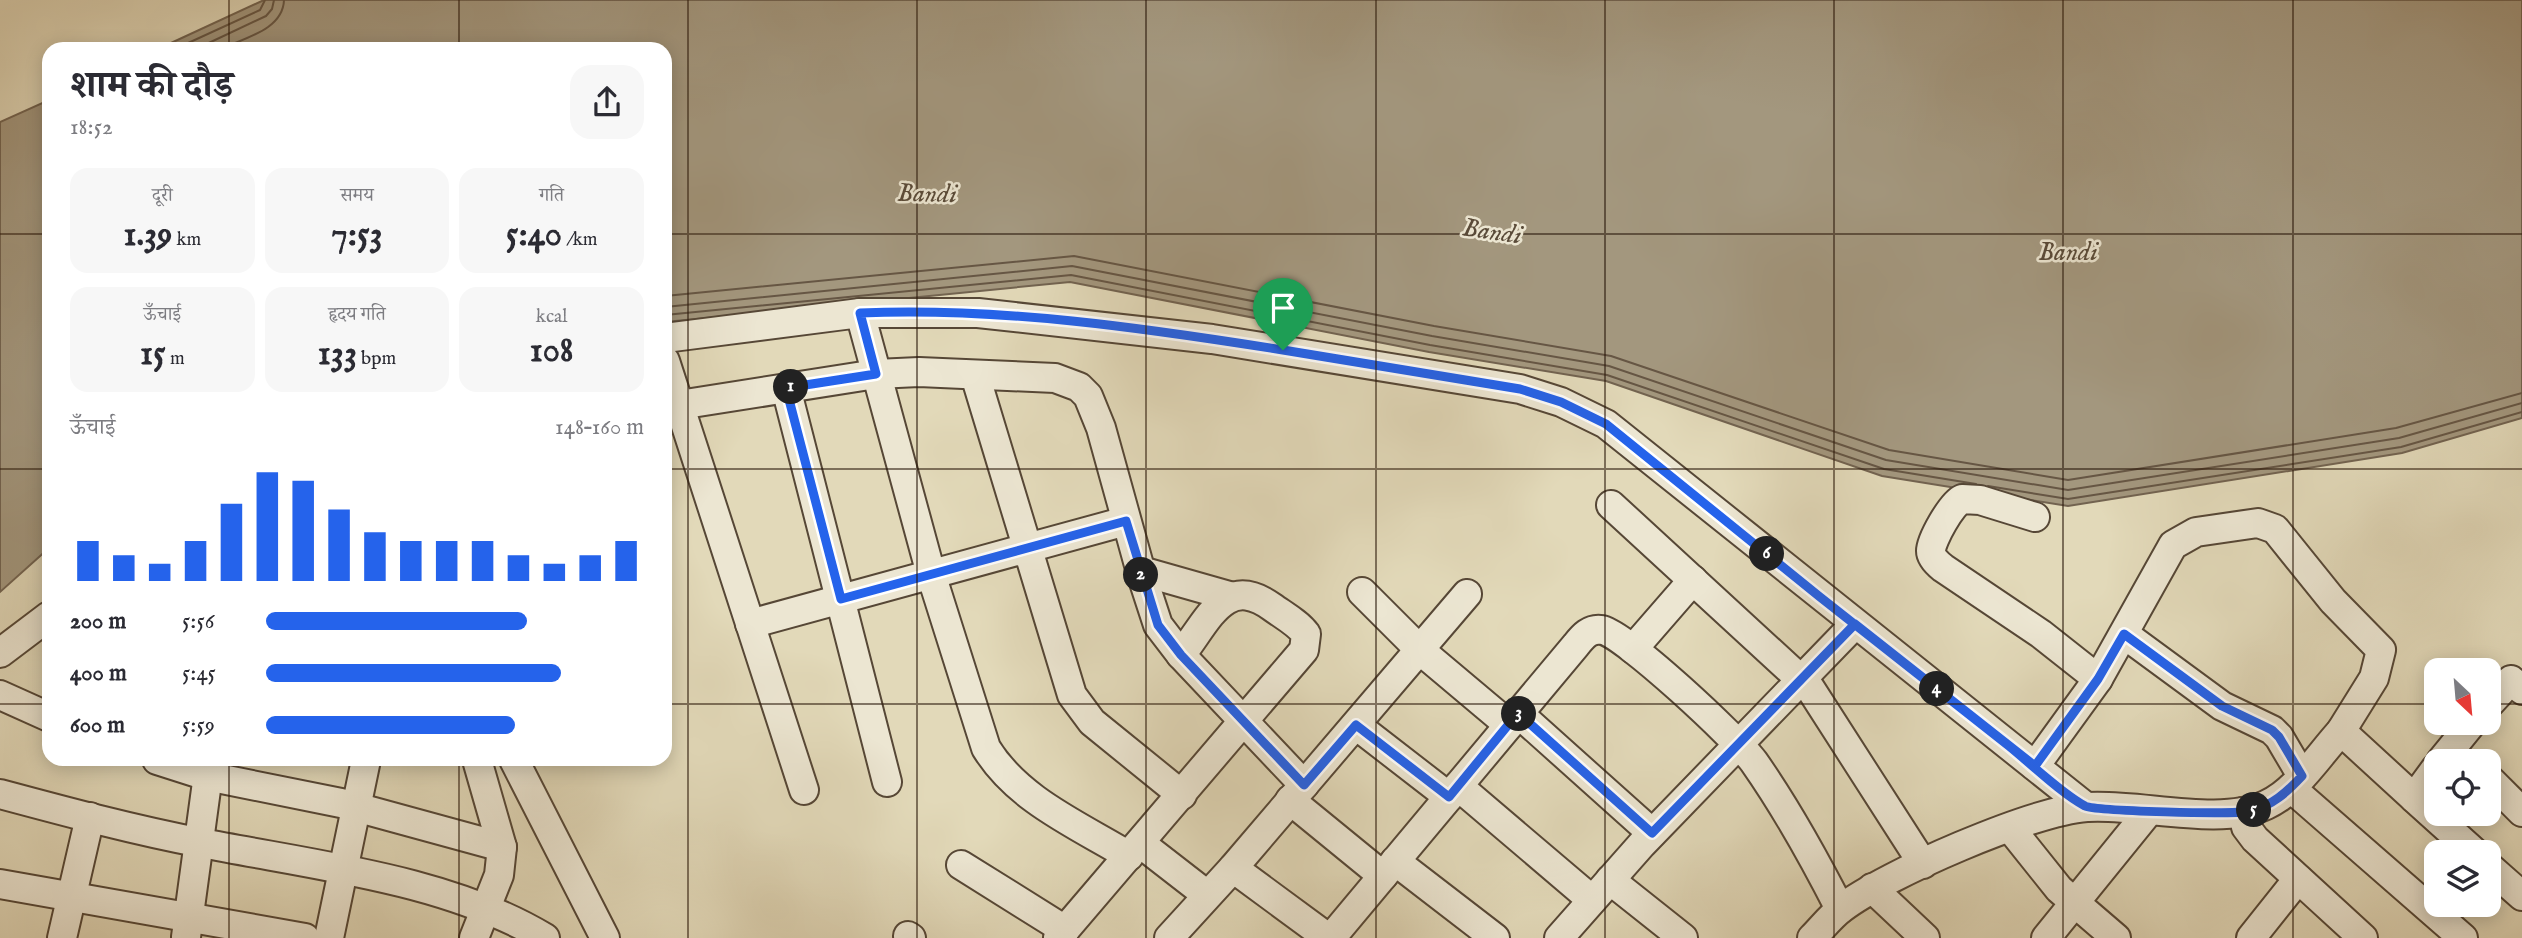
<!DOCTYPE html>
<html lang="hi">
<meta charset="utf-8">
<style>
body{margin:0;font-family:"IM FELL English","Noto Serif Devanagari",serif;background:#f7f7f7;color:#2b2b33;height:100vh;display:flex;flex-direction:column;font-size:26px;white-space:nowrap}
*{box-sizing:border-box;margin:0}
p{font-size:23px;color:#7c7c81}
.icon{flex:none;width:38px;height:38px;fill:none;stroke:currentColor;stroke-width:2;stroke-linecap:round;stroke-linejoin:round}
.map{position:relative;flex:1;overflow:hidden}
.side{position:absolute;left:42px;top:42px;width:630px;height:724px;display:flex;flex-direction:column;background:#fff;border-radius:21px;box-shadow:0 4px 18px #0003}
.side>*{flex:none}
.needle{width:46px;rotate:154deg}
.fabs{position:absolute;left:2424px;top:658px;display:grid;gap:14px}
.fabs a{display:grid;place-items:center;width:77px;height:77px;border-radius:14px;background:#fff;box-shadow:0 4px 18px #0003;font-size:35px}
.pin{position:absolute;display:grid;place-items:center;width:60px;height:60px;color:#fff;margin:-72px -30px;border-radius:50% 50% 50% 0;rotate:-45deg;box-shadow:0 0 7px #0007}
.pin .icon{rotate:45deg}
.km{position:absolute;width:35px;height:35px;margin:-18px;border-radius:50%;background:#222;color:#fff;font-size:19px;line-height:35px;text-align:center}
.round{display:grid;place-items:center;flex:none;width:74px;height:74px;border-radius:21px;background:#f7f7f7}
.summary{display:flex;align-items:center;justify-content:space-between;height:119px;padding:0 28px}
h1{font-size:38px;font-weight:700;line-height:52px}
.stats{display:grid;grid-template-columns:repeat(3,1fr);gap:10px;height:119px;padding:7px 28px}
.stats div{display:grid;align-content:center;border-radius:18px;background:#f7f7f7;text-align:center}
.stats b{font-size:35px;font-weight:700}
.stats small{font-size:19px;font-weight:400}
.stats p{font-size:19px}
.chart{height:196px;padding:14px 28px}
.chart p{display:flex;justify-content:space-between}
.chart svg{width:100%;height:126px;margin-top:7px;stroke:#2563eb;stroke-width:6}
ul{padding:0 28px;list-style:none;font-size:23px}
li{display:grid;grid-template-columns:112px 84px 1fr;align-items:center;height:52px}
li i{height:18px;border-radius:9px;background:#2563eb}
.map>svg:first-child{display:block}
.water{fill:#a3977e;stroke:#726350;stroke-width:2}
.lines{fill:none;stroke-linecap:round;stroke-linejoin:round}
.shore{stroke:#665644;stroke-width:2}
.minor-casing{stroke:#564736;stroke-width:32}
.minor{stroke:#ece6d2;stroke-width:28}
.route-casing{stroke:#fff;stroke-width:14}
.route{stroke:#2563eb;stroke-width:9}
.grid{fill:none;stroke:#28160a;stroke-width:2;stroke-opacity:0.55}
.labels{text-anchor:middle;dominant-baseline:central;stroke-width:5;stroke-linejoin:round;paint-order:stroke}
.water-label{font-size:26px;font-style:italic;fill:#594a38;stroke:#ece6d2}
</style>
<div class="map">
<svg width="2522" height="938" viewBox="0 0 2522 938">
<rect width="100%" height="100%" fill="#e2d9b9"/>
<filter id="stains"><feTurbulence type="fractalNoise" baseFrequency=".00286" numOctaves="4"/><feColorMatrix values="0 0 0 0 .2 0 0 0 0 .09 0 0 0 0 .02 0 0 0 .5 -.17"/></filter>
<radialGradient id="worn" r=".72"><stop offset=".6" stop-color="#630" stop-opacity="0"/><stop offset="1" stop-color="#630" stop-opacity=".3"/></radialGradient>
<g class="water">
<polygon points="264,0 2522,0 2522,418 2402,453 2068,506 1882,476 1606,381 1429,352 1070,282 665,322 665,49 158,49"/>
<polygon points="49,100 49,548 0,592 0,122"/>
</g>
<g class="lines">
<g class="shore">
<polyline points="175,49 260,10 265,0"/>
<polyline points="196,49 266,16 272,9 274,0"/>
<path d="M221,49C244,38 283,30 284,0"/>
<polyline points="665,296 1074,256 1434,326 1611,356 1889,450 2068,480 2396,428 2522,393"/>
<polyline points="665,307 1072,266 1432,336 1609,366 1886,460 2068,490 2399,438 2522,403"/>
<polyline points="665,315 1071,275 1430,345 1607,375 1884,469 1976,484"/>
<polyline points="1988,486 2068,499 2401,447 2522,412"/>
</g>
<g class="minor-casing">
<g id="minor">
<path d="M860,313L931,574L986,748C1018,800 1078,825 1129,856"/>
<polyline points="665,338 860,313 978,313 1212,339 1520,389 1561,402 1606,424 2086,807"/>
<polyline points="665,361 804,790"/>
<polyline points="975,375 1072,695 1092,722 1182,795"/>
<polyline points="786,388 887,782"/>
<polyline points="679,405 876,374 919,372 1055,378 1079,387 1088,396 1101,428 1142,576 1158,625 1181,655 1304,785"/>
<polyline points="1611,505 1810,688 1923,864"/>
<path d="M2035,517L1980,500L1962,499C1952,503 1931,540 1931,551C1931,558 1938,564 1943,568L2041,634L2098,679"/>
<polyline points="1142,576 1148,573 1229,596"/>
<polyline points="1362,592 1421,651 1509,725"/>
<polyline points="750,624 1126,521"/>
<polyline points="2124,634 2222,706 2272,730 2279,737 2302,776"/>
<polyline points="1633,649 1693,580"/>
<polyline points="0,653 49,616"/>
<polyline points="0,695 49,717"/>
<polyline points="2488,705 2511,680 2522,690"/>
<polyline points="1518,713 1652,833"/>
<polyline points="1356,725 1449,797"/>
<polyline points="157,760 207,776 341,803 502,847"/>
<polyline points="514,760 605,938"/>
<polyline points="2441,761 2472,723"/>
<polyline points="2035,766 2098,679 2173,545 2196,532 2258,523 2275,529 2333,601 2381,650 2374,678 2341,731"/>
<polyline points="2488,778 2522,812"/>
<polyline points="1458,786 1592,900"/>
<polyline points="2291,788 2463,938"/>
<path d="M0,794C67,812 134,830 202,843C312,865 448,879 545,938"/>
<polyline points="2414,798 2474,852"/>
<polyline points="1290,800 1383,876"/>
<polyline points="2243,812 2246,827 2255,839 2363,938"/>
<polyline points="2011,829 2059,889 2116,938"/>
<polyline points="1140,843 1207,895"/>
<polyline points="1395,861 1495,938"/>
<polyline points="961,865 1065,930"/>
<polyline points="2488,866 2522,896"/>
<polyline points="1233,868 1328,938"/>
<polyline points="1610,880 1683,938"/>
<polyline points="0,884 305,938"/>
<polyline points="1872,888 1925,938"/>
<polyline points="908,936 911,938"/>
<polyline points="186,937 210,760"/>
<polyline points="62,938 90,817"/>
<polyline points="329,938 366,760"/>
<polyline points="474,938 499,875 502,847 477,760"/>
<path d="M1058,938L1304,650L1306,634C1298,623 1283,615 1272,607C1225,573 1208,621 1181,655"/>
<polyline points="1169,938 1233,868 1467,594"/>
<path d="M1331,938L1576,645C1583,636 1590,628 1602,630C1624,633 1738,740 1754,762C1787,809 1814,858 1840,909"/>
<polyline points="1559,938 1642,844 1855,624"/>
<path d="M1812,938C1822,928 1831,916 1842,908C1887,874 2031,811 2087,807C2139,803 2219,827 2266,805C2297,791 2319,755 2341,731L2414,798L2436,768"/>
<polyline points="2046,938 2149,811"/>
<polyline points="2251,938 2298,879"/>
</g>
</g>
<use href="#minor" class="minor"/>
</g>
<g class="lines">
<g class="route-casing">
<path id="route" d="M1283,350C1144,328 1001,307 860,313L876,374L786,388L841,599L1126,521L1158,625L1181,655L1304,785L1356,725L1449,797L1518,713L1652,833L1855,624L2035,766L2098,679L2124,634L2222,706L2272,730L2279,737L2302,776C2287,792 2272,806 2250,811C2233,815 2096,811 2085,806C2062,794 2030,763 2009,746C1946,696 1883,647 1820,597L1606,424L1561,402L1520,389L1283,350"/>
</g>
<use href="#route" class="route"/>
</g>
<path class="grid" d="M229,0V49M459,0V49M688,0V938M917,0V938M1146,0V938M1376,0V938M1605,0V938M1834,0V938M2063,0V938M2293,0V938M0,234H49M665,234H2522M0,469H49M665,469H2522M0,704H49M665,704H2436M2488,704H2522M229,760V938M459,760V938"/>
<g class="labels">
<g class="water-label">
<text transform="translate(927 194) rotate(1)">Bandi</text>
<text transform="translate(1492 232) rotate(8)">Bandi</text>
<text x="2068" y="252">Bandi</text>
</g>
</g>
<rect width="100%" height="100%" filter="url(#stains)"/>
<rect width="100%" height="100%" fill="url(#worn)"/>
</svg>
<div class="fabs">
<a><svg class="needle" viewBox="-14 -14 28 28"><path d="M0-13l5 13h-10z" fill="#e53935"/><path d="M0 13l5-13h-10z" fill="#7c7c81"/></svg></a>
<a><svg class="icon" aria-label="locate" viewBox="0 0 24 24"><circle cx="12" cy="12" r="6"/><path d="M12 2v4M12 18v4M2 12h4M18 12h4"/></svg></a>
<a><svg class="icon" aria-label="layers" viewBox="0 0 24 24"><path d="M12 4l9 5-9 5-9-5zM3 14l9 5 9-5"/></svg></a>
</div>
<div class="pin" style="left:1283px;top:350px;background:#1e9e55"><svg class="icon" aria-label="arrive" viewBox="0 0 24 24"><path d="M6 21V4h12l-3 4 3 4H6"/></svg></div>
<b class="km" style="left:791px;top:387px">1</b>
<b class="km" style="left:1141px;top:575px">2</b>
<b class="km" style="left:1519px;top:714px">3</b>
<b class="km" style="left:1937px;top:689px">4</b>
<b class="km" style="left:2254px;top:810px">5</b>
<b class="km" style="left:1767px;top:554px">6</b>
<section class="side">
<div class="summary"><div><h1>शाम की दौड़</h1><p>18:52</p></div><a class="round"><svg class="icon" aria-label="share" viewBox="0 0 24 24"><path d="M12 15V3M7 8l5-5 5 5M5 13v7h14v-7"/></svg></a></div>
<div class="stats">
<div><p>दूरी</p><b>1.39<small> km</small></b></div>
<div><p>समय</p><b>7:53</b></div>
<div><p>गति</p><b>5:40<small> /km</small></b></div>
</div>
<div class="stats">
<div><p>ऊँचाई</p><b>15<small> m</small></b></div>
<div><p>हृदय गति</p><b>133<small> bpm</small></b></div>
<div><p>kcal</p><b>108</b></div>
</div>
<div class="chart"><p><span>ऊँचाई</span>148–160 m</p>
<svg viewBox="0 0 160 44" preserveAspectRatio="none"><path d="M5 44V30M15 44V35M25 44V38M35 44V30M45 44V17M55 44V6M65 44V9M75 44V19M85 44V27M95 44V30M105 44V30M115 44V30M125 44V35M135 44V38M145 44V35M155 44V30"/></svg>
</div>
<ul>
<li><b>200 m</b>5:56<i style="width:69%"></i></li>
<li><b>400 m</b>5:45<i style="width:78%"></i></li>
<li><b>600 m</b>5:59<i style="width:66%"></i></li>
</ul>
</section>
</div>
